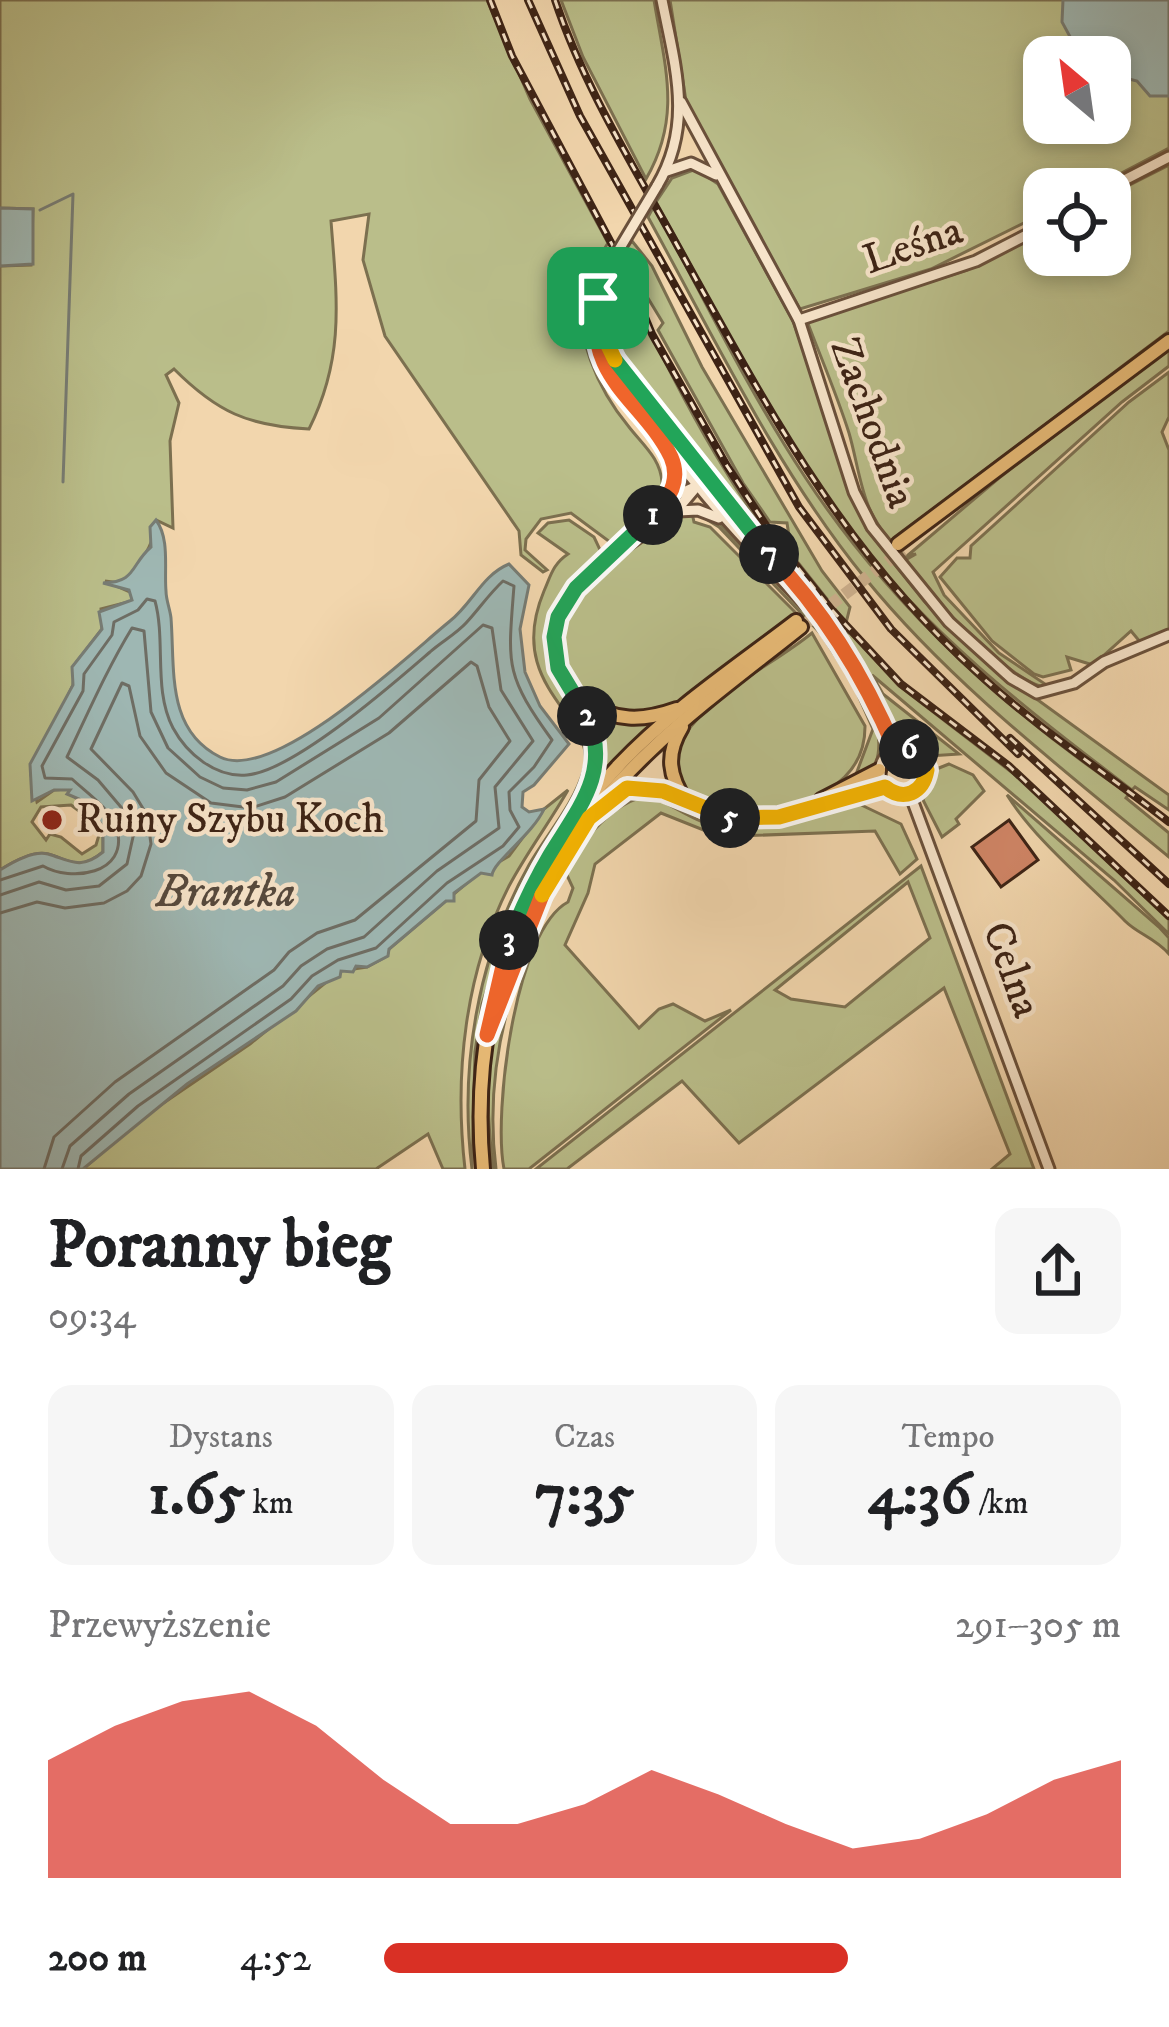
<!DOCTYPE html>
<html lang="pl">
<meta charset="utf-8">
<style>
body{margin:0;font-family:"IM FELL DW Pica",serif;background:#f6f6f6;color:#202124;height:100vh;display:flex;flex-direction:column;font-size:45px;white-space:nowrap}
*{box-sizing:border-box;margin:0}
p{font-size:39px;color:#757577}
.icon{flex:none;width:66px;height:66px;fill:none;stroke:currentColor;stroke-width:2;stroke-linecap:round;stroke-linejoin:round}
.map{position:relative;height:1169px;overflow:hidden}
.side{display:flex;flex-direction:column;background:#fff;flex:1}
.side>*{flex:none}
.needle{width:78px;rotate:331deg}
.fabs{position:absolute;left:1023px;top:36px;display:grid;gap:24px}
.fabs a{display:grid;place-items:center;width:108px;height:108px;border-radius:24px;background:#fff;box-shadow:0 6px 18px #0003;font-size:60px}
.pin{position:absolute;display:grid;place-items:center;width:102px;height:102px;color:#fff;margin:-51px;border-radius:24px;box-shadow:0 6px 18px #0006}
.km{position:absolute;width:60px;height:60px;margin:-30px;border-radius:50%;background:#222;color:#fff;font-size:33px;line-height:60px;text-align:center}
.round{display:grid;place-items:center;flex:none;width:126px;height:126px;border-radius:24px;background:#f6f6f6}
.overview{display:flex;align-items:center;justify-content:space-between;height:204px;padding:0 48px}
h1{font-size:66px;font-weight:700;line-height:90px}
.figures{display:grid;grid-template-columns:repeat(3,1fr);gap:18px;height:204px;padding:12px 48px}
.figures div{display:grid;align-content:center;border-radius:24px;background:#f6f6f6;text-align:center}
.figures b{font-size:60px;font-weight:700}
.figures small{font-size:33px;font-weight:400}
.figures p{font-size:33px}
.chart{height:336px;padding:24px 48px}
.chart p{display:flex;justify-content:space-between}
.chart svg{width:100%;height:216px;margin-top:12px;fill:#d93025;opacity:.7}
ul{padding:0 48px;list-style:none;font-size:39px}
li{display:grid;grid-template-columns:192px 144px 1fr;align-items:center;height:90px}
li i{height:30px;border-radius:15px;background:#d93025}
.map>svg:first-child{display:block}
.green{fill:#babe8a;stroke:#7c7050;stroke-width:3;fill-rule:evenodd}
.water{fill:#9eb7b3;stroke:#777c74;stroke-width:3}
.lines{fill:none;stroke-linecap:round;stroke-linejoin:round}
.shore{stroke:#6e6d64;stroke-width:3}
.stream{stroke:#777c74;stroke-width:3}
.building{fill:#cf8465;stroke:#3d2315;stroke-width:3}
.major-tunnel{stroke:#ceb28f;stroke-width:12;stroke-dasharray:12 6;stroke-linecap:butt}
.minor-casing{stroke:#6a503b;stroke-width:15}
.major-casing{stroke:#3d2315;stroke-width:18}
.minor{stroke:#f7e4ca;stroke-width:9}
.major{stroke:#e9bb76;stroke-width:12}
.rail-casing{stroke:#3d2315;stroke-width:8}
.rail{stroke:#f7e4ca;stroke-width:3;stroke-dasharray:9;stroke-linecap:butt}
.minor-bridge-casing{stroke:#6a503b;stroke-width:15;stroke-linecap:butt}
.minor-bridge{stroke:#f7e4ca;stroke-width:9}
.split-1-casing{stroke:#fff;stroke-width:24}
.split-2-casing{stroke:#fff;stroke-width:24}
.split-3-casing{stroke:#fff;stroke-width:24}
.split-4-casing{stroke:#fff;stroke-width:24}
.split-5-casing{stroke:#fff;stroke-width:24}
.split-6-casing{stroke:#fff;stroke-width:24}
.split-7-casing{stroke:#fff;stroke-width:24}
.split-8-casing{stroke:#fff;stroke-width:24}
.split-9-casing{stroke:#fff;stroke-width:24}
.split-1{stroke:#f0652b;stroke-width:15}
.split-2{stroke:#22a559;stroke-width:15}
.split-3{stroke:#22a559;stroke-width:15}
.split-4{stroke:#f0652b;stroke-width:15}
.split-5{stroke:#f5b400;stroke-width:15}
.split-6{stroke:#f5b400;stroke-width:15}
.split-7{stroke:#f0652b;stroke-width:15}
.split-8{stroke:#22a559;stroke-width:15}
.split-9{stroke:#f5b400;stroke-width:15}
.poi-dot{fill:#8f2418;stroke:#f7e4ca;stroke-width:4.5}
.labels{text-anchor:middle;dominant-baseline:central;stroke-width:9;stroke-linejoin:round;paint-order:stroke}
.street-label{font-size:42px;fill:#3d2315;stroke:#f7e4ca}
.poi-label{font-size:42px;fill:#3d2315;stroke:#f7e4ca;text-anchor:start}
.water-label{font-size:45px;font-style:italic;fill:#55483c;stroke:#f7e4ca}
</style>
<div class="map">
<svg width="1169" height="1169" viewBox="0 0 1169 1169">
<rect width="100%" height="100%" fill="#f2d6ad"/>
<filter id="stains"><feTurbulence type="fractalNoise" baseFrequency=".00167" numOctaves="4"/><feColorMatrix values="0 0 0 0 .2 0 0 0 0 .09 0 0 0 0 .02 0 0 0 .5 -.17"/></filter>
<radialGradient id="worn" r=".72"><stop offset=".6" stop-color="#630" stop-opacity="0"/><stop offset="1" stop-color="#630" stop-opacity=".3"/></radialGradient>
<g class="green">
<path d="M0,0H487L530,99L608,243C600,256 590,270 586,285C571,333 599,391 629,427C643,445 661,459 662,483L670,486L658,504L614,545L571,513L541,519L526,539L525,550L547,570L543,572L521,555L519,531L385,336L363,260L369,214L331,221C337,299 345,357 309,429C248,426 217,412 174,369L166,375L179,403L170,441L173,528L158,521C153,543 140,570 120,583L105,581L134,594L132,601L101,609L102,629L75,664L73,685L31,775L37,802L54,790L67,789L103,826V852C79,872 70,860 48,854C34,850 11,863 0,870V266L31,265L33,209L0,208ZM71,805L91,820L99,835L96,845L82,854L61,837L50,834L46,840L32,822L41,807Z"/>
<path d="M561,0H654C665,67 682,117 646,179L583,57Z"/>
<path d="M670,0H1169V148L1091,189H1044V213L931,269L800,309L687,107ZM1044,57H1110V123H1044Z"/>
<path d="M1169,165V331L893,539L907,559L916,554L907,556L999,478L1169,348V366L1122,402L933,572L944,595L999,653L1051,688C1006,689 885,549 868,505C859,482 856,457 849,433C837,395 821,358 807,321L967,270L1044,230V255H1110V195Z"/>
<path d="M696,169L718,184L793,321L866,528L924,601L984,661L1169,795V810L1135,787L1132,790C1029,711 930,636 851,532C774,430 718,313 656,202L672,178Z"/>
<path d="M654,206C703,296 748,391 805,477C888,603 1004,710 1129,794L1126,798L1169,833V857C1064,770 951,684 865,578C777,470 715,339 648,217Z"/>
<polygon points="632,241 652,266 702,367 822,571 850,607 846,623 792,555 787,523 770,522 743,483 658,330 663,323 640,285 635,258 627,248"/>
<path d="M618,264C677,392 745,525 844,627L840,635L614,353L603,309Z"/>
<polygon points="1169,372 1169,417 1162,432 1169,450 1169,630 1141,643 1131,631 1093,665 1067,657 1071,670 1043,677 1034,674 992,641 940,577 957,558 970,558 971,546 1129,402"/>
<path d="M692,513L694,522L710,527L796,613L677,703C662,711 641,719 624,716C586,710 551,664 561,626C571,593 602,571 628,551C647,536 669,518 692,513Z"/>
<path d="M701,516L717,520C763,573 904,689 875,766L855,777L873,729L852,682L821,634L719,527Z"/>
<path d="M569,520L594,537L603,556L566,588L552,618L548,646L555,677L577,708L594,745L585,791L538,858L516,902L482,1004L475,1052L472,1169C459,1066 478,956 529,865C547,834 574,804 584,769C598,715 503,689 544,591C551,575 553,564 568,554L538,533L548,523Z"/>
<polygon points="848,630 898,685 1023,781 1169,920 1169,934 1114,880 872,675 883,694 959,754 929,756 899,737 849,651 845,641"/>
<path d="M812,633L865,726C866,843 623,826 684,736C713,691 773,665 812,633Z"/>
<polygon points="591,714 622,723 657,722 601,776 600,734"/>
<polygon points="949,764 973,775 984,791 956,819 959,824 942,837 923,800 934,770"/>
<path d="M568,790C550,822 527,852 509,886C465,973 454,1073 465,1169H443L428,1134L376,1169H83L146,1115L250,1044L340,971L367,967L387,956L389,949L475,876L509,856L544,809Z"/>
<path d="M1007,795L1159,927L1169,938V954C1155,938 1138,934 1125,921C1085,880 1036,841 1007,795Z"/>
<path d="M650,796C669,803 685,815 703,822C757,843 803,810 855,802L901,824L917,859L900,874L875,831L738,836L706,831L661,813L595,864L588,893L565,945L639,1028L659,1009L673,1004L705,1021L731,1010L529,1169H504C493,1113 515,930 568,902L573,888L566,873C512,962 483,1066 496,1169H493C489,1130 485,1088 492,1049C503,983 575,802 650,796Z"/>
<path d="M921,866L1034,1169H992L1010,1154L944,988L739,1143L682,1081L567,1169H536ZM908,882L930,938L845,1007L791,999L775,990Z"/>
</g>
<g class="water">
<polygon points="1063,0 1169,0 1169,96 1150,96 1137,81 1110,74 1110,57 1081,57 1062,22"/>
<polygon points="0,208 33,209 33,264 0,266"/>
<path d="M156,520C170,539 164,568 166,591C166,600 170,609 171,618C175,670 166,730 220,757C274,784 408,655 450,621C472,604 482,575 509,564L529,585L520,629L525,672L540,706L569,744L534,785L523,792L522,807L529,812L544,809C533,834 494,861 492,875L481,873L454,893V901H446L389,949L388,956L367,967L356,966L353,972L341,971L340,977L318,986L296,1011L187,1084L83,1169H0V870C11,863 34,850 48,854C69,860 80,871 103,852V826L79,799L67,794L70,790H54L32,801L30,764L73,685L72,667L102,629L99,612L132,600L129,590L103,583C137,582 130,565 151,547L150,527Z"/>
</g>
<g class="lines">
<g class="shore">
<path d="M0,880L43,866C70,882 129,875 117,829C111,809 87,793 72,779L45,778L42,766L83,691L84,674L112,635L114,622L138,610L147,599L155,601C166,641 153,690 173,728C187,754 216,778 247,775C294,771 394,683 430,652C441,642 456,634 466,623C479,609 489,594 503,581L514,586C508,664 504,674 552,740L534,767L509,792L510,810L519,827L503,846L447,883L376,948L338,960L312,976L291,999L138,1106L81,1156L78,1169"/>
<path d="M0,895L39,882L66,890L99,886L127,864L133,837L126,813L98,780L67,757C88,713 107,669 132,628L144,631L151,712L168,748L200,777L223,788L247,790L276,782L379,718L483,625L492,628L501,690L533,741L495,787L499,828L437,871L364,937L327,949L301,966L283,986L129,1094L70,1146L62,1169"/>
<polyline points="0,913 37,902 65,908 104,903 127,891 141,876 151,844 147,815 133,792 91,749 122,683 129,686 140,736 166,773 211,803 251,808 285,797 389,733 471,662 477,666 489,707 510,741 479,780 476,821 355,920 317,933 289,952 274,970 115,1082 54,1137 44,1169"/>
</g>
<polyline class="stream" points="40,210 73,194 63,482"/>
</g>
<polygon class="building" points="1009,820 1038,860 1001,887 972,847"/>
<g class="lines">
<polyline class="major-tunnel" points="801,627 903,550"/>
<g class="minor-casing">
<g id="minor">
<polyline points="681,102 799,320 854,492 872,527 949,622 1011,678 1037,693 1074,683 1104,662 1169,635"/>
<polyline points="667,171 691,163 716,175"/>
<path d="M657,186C694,124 675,66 662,0"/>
<polyline points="1107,189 1169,157"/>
<path d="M598,298C606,392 748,521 807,598C843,644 872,695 895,750"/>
<polyline points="597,301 611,263"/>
<polyline points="799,320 976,261 1044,226"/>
<path d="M595,324C606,392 658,435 699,487C733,529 768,565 805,604"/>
<polyline points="670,498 674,482 671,458"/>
<polyline points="678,511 698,510 719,518"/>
<polyline points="632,535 670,498 699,485"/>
<polyline points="612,556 676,511 697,486"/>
<circle cx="903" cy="772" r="23"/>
<polyline points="910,794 1049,1169"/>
</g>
</g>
<g class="major-casing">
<g id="major">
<polyline points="898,544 1169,341"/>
<path d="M583,702C616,721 641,722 677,709"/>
<path d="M682,727C665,755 669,776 686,802"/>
<path d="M588,792C635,691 474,669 612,556"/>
<polyline points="821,800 879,770"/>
<path d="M607,801C650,768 685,810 729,818C775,826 840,800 885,787"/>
<path d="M503,989C520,946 536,903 559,863C617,763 712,698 801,627"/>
<path d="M483,1169C469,1021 516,873 619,765C671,710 736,667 796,621"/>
</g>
</g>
<use href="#minor" class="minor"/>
<use href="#major" class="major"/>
<g class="rail-casing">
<g id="rail">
<polyline points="490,0 512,56 625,269 652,334 727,466 775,539 831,609 901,684 1009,766 1169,916"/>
<polyline points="528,0 580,116 799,507 891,629 1018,754"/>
<path d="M555,0C584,87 633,165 677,245C766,405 842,552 981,676C1039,729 1107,774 1169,822"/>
<polyline points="1010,738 1169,884"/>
</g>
</g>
<use href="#rail" class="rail"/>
<g class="minor-bridge-casing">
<polyline id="minor-bridge" points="611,263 657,186"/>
</g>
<use href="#minor-bridge" class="minor-bridge"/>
</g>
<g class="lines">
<g class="split-1-casing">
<path id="split-1" d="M598,298C583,380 643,399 671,457C681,480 669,500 653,515"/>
</g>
<g class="split-2-casing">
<polyline id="split-2" points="587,716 558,668 554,637 558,617 576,588 653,515"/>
</g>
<g class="split-3-casing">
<path id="split-3" d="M509,940C521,910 534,882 550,855C578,809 612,771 587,716"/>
</g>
<g class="split-4-casing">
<polyline id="split-4" points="509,940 487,1035 542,895"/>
</g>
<g class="split-5-casing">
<polyline id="split-5" points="542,895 589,818 627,788 663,791 730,818"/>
</g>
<g class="split-6-casing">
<path id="split-6" d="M730,818L779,817L885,787C904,802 923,793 927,770L919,754L909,749"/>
</g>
<g class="split-7-casing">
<path id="split-7" d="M769,554C823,610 865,678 895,749H909"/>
</g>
<g class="split-8-casing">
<polyline id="split-8" points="615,360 769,554"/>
</g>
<g class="split-9-casing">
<polyline id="split-9" points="598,298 604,337 615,360"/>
</g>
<use href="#split-1" class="split-1"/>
<use href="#split-2" class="split-2"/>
<use href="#split-3" class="split-3"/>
<use href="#split-4" class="split-4"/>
<use href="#split-5" class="split-5"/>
<use href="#split-6" class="split-6"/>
<use href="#split-7" class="split-7"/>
<use href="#split-8" class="split-8"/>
<use href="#split-9" class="split-9"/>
</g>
<circle class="poi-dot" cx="52" cy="820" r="12"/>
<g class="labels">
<g class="street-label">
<text transform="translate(913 246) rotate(-19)">Leśna</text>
<text transform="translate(872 423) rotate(70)">Zachodnia</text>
<text transform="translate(1011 970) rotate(70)">Celna</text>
</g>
<g class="poi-label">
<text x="76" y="820">Ruiny Szybu Koch</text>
</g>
<g class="water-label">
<text x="226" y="893">Brantka</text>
</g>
</g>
<rect width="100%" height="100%" filter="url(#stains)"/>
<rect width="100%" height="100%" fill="url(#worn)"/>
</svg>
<div class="fabs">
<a><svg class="needle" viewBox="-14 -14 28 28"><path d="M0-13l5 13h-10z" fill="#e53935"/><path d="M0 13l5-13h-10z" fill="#757577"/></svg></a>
<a><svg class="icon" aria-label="locate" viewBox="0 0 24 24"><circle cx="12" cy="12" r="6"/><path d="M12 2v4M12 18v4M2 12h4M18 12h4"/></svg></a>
</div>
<div class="pin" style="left:598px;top:298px;background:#1e9e55"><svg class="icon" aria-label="arrive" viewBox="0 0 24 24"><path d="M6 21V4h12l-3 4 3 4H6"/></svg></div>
<b class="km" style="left:653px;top:515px">1</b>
<b class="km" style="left:587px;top:716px">2</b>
<b class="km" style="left:509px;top:940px">3</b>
<b class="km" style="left:730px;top:818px">5</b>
<b class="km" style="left:909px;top:749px">6</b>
<b class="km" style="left:769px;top:554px">7</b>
</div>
<section class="side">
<div class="overview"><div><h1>Poranny bieg</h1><p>09:34</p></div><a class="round"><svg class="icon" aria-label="share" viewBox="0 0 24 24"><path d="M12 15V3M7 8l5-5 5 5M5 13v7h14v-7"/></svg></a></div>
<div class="figures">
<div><p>Dystans</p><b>1.65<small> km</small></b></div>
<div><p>Czas</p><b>7:35</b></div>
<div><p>Tempo</p><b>4:36<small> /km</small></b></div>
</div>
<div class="chart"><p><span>Przewyższenie</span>291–305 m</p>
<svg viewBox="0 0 160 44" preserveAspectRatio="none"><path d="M0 44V20L10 13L20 8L30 6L40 13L50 24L60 33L70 33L80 29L90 22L100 27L110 33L120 38L130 36L140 31L150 24L160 20V44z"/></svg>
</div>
<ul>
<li><b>200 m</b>4:52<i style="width:63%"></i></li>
</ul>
</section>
